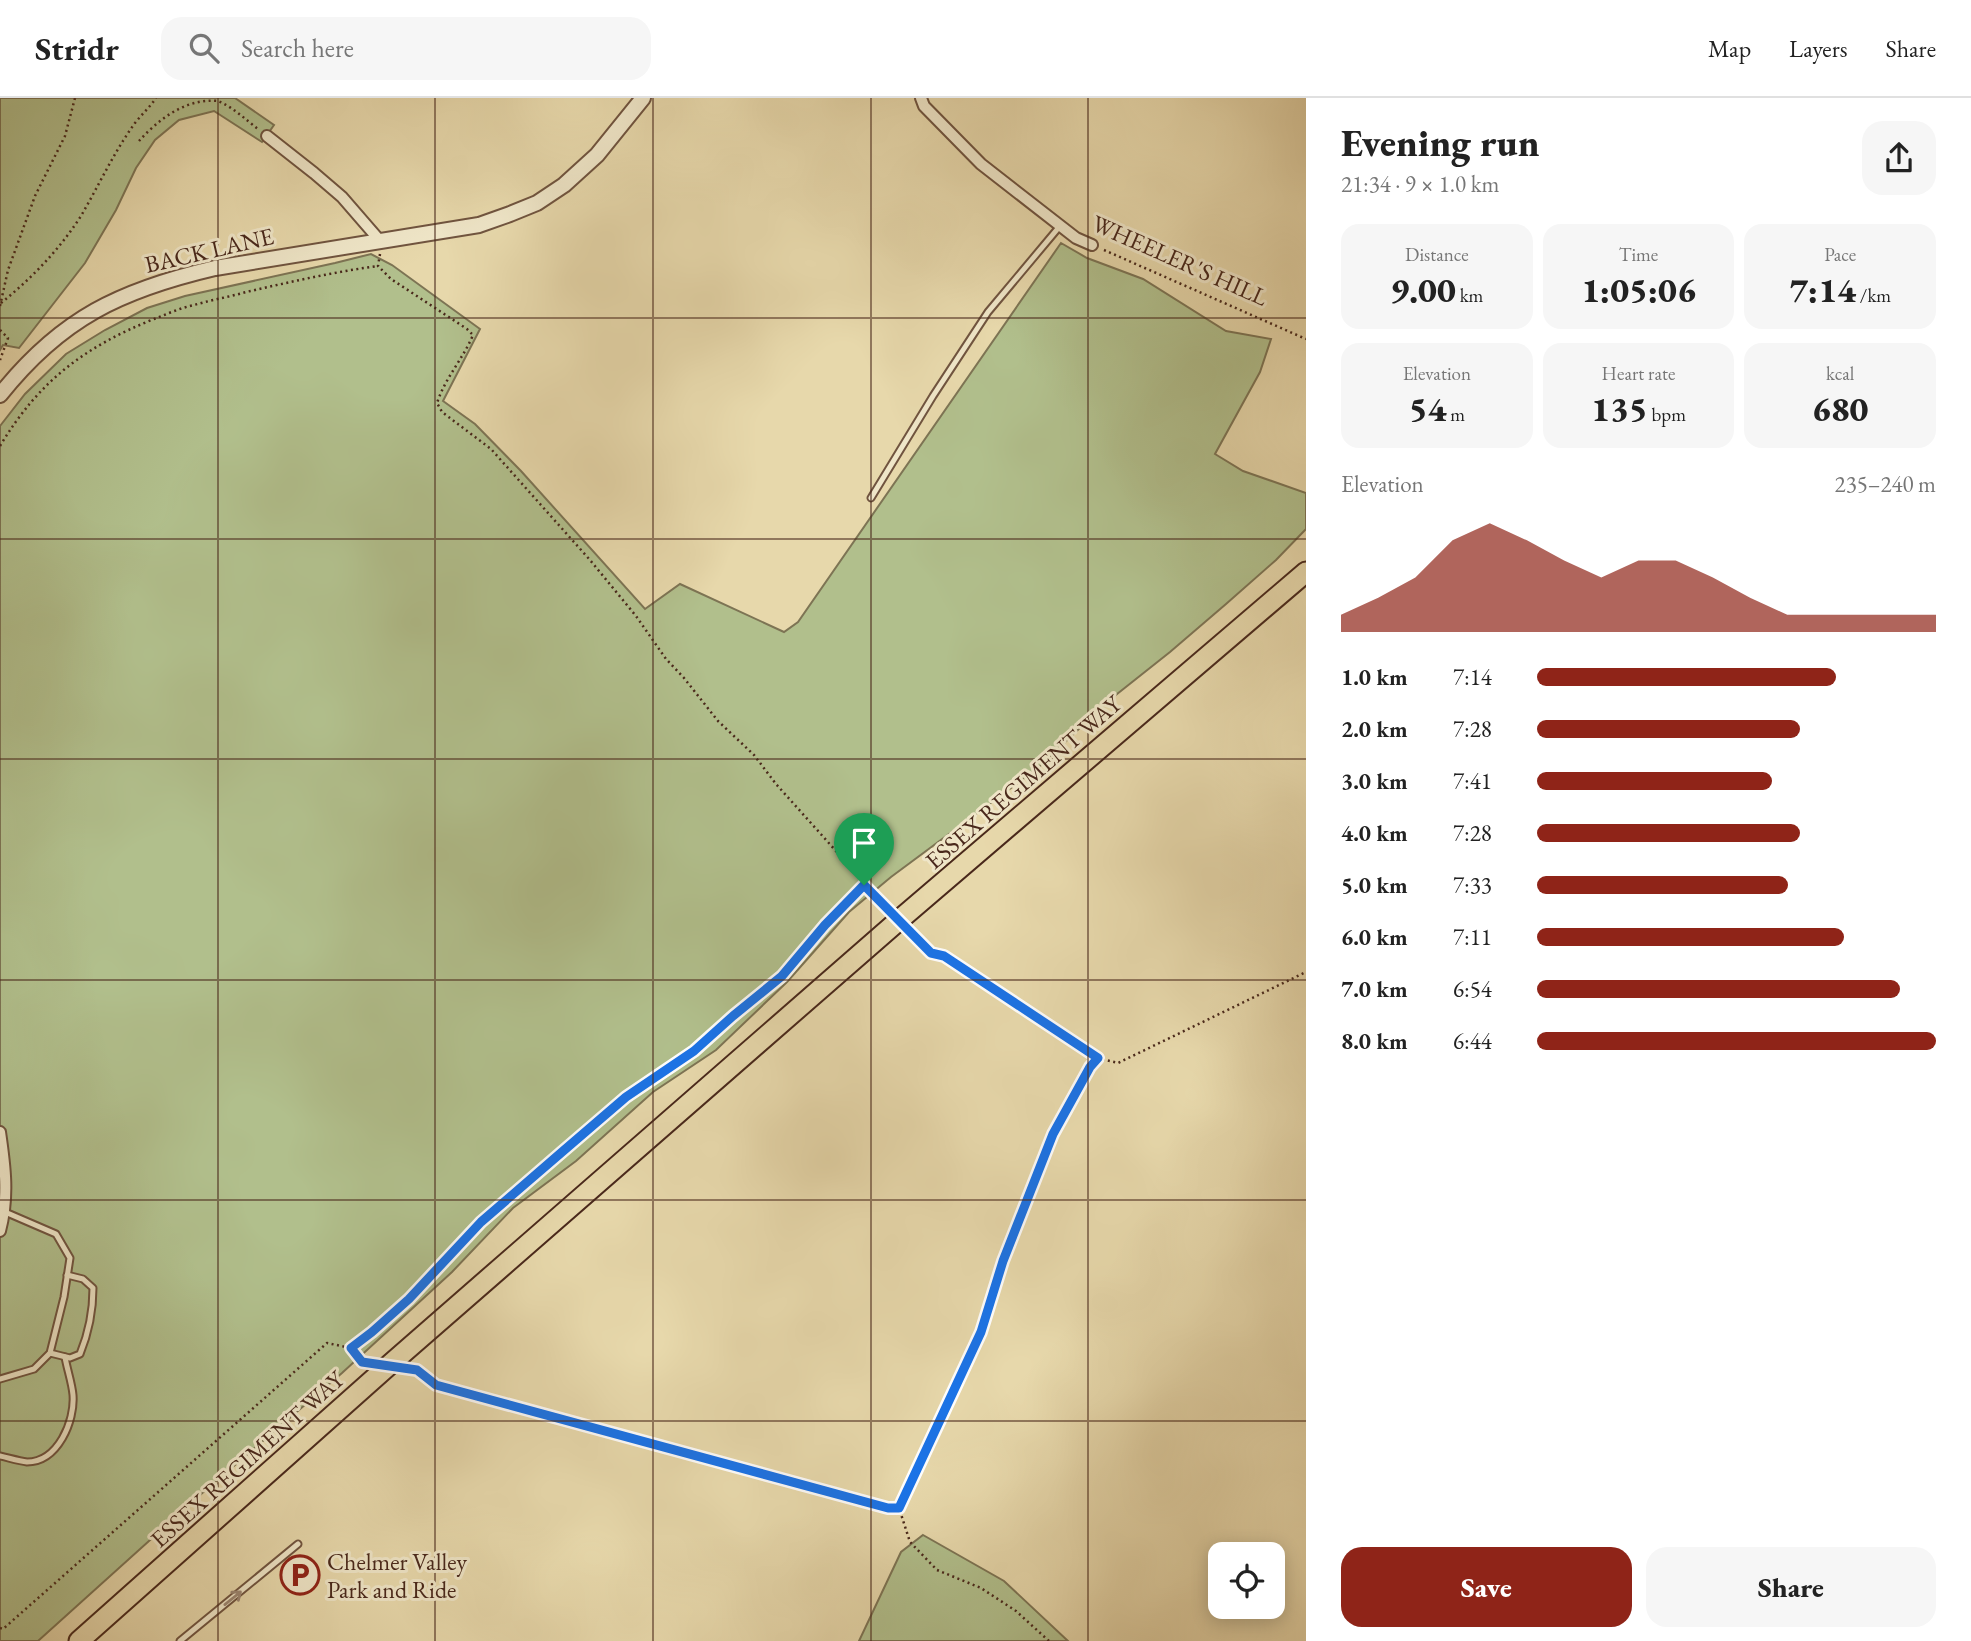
<!DOCTYPE html>
<meta charset="utf-8">
<style>
body{margin:0;font-family:"EB Garamond",serif;background:#f6f6f6;color:#222;height:100vh;display:flex;flex-direction:column;font-size:26px;white-space:nowrap}
*{box-sizing:border-box;margin:0}
p{font-size:23px;color:#767676}
.icon{flex:none;width:38px;height:38px;fill:none;stroke:currentColor;stroke-width:2;stroke-linecap:round;stroke-linejoin:round}
.map{position:relative;flex:1;overflow:hidden}
.details{display:flex;flex-direction:column;background:#fff;width:665px}
.details>*{flex:none}
.controls{position:absolute;left:1208px;top:1444px;display:grid;gap:14px}
.controls a{display:grid;place-items:center;width:77px;height:77px;border-radius:14px;background:#fff;box-shadow:0 4px 18px #0003;font-size:35px}
.pin{position:absolute;display:grid;place-items:center;width:60px;height:60px;color:#fff;margin:-72px -30px;border-radius:50% 50% 50% 0;rotate:-45deg;box-shadow:0 0 7px #0007}
.pin .icon{rotate:45deg}
.round{display:grid;place-items:center;flex:none;width:74px;height:74px;border-radius:21px;background:#f6f6f6}
.summary{display:flex;align-items:center;justify-content:space-between;height:119px;padding:0 35px}
h1{font-size:38px;font-weight:800;line-height:52px}
.metrics{display:grid;grid-template-columns:repeat(3,1fr);gap:10px;height:119px;padding:7px 35px}
.metrics div{display:grid;align-content:center;border-radius:18px;background:#f6f6f6;text-align:center}
.metrics b{font-size:35px;font-weight:800}
.metrics small{font-size:19px;font-weight:400}
.metrics p{font-size:19px}
.chart{height:196px;padding:14px 35px}
.chart p{display:flex;justify-content:space-between}
.chart svg{width:100%;height:126px;margin-top:7px;fill:#8f2418;opacity:.7}
.button{display:flex;gap:14px;margin-top:auto;padding:14px 35px}
.button a{flex:1;height:80px;border-radius:21px;background:#8f2418;color:#fff;font-size:28px;font-weight:800;line-height:80px;text-align:center}
.button a+a{background:#f6f6f6;color:#222}
ul{padding:0 35px;list-style:none;font-size:23px}
li{display:grid;grid-template-columns:112px 84px 1fr;align-items:center;height:52px}
li i{height:18px;border-radius:9px;background:#8f2418}
header{display:flex;align-items:center;gap:42px;box-sizing:border-box;height:98px;padding:0 35px;background:#fff;border-bottom:2px solid #e0e0e0}
header strong{font-size:33px}
nav{display:flex;gap:38px;margin-inline-start:auto;font-size:24px}
.search{width:490px;height:63px;background:#f6f6f6;display:flex;align-items:center;gap:18px;box-sizing:border-box;padding:0 24px;border-radius:21px;color:#767676;font-size:26px}
main{display:flex;flex:1;min-height:0}
.map>svg:first-child{display:block}
.green{fill:#b1bf8c;stroke:#7d7454;stroke-width:2}
.lines{fill:none;stroke-linecap:round;stroke-linejoin:round}
.service-casing{stroke:#70543f;stroke-width:9}
.minor-casing{stroke:#70543f;stroke-width:14}
.tertiary-casing{stroke:#70543f;stroke-width:18}
.trunk-casing{stroke:#49281b;stroke-width:23}
.path{stroke:#49281b;stroke-width:2.5;stroke-dasharray:2 3.5;stroke-linecap:butt}
.service{stroke:#efe6c8;stroke-width:5}
.minor{stroke:#efe6c8;stroke-width:10}
.tertiary{stroke:#efe6c8;stroke-width:14}
.trunk{stroke:#e7d8ab;stroke-width:19}
.oneway{stroke:#9c8772}
.route-casing{stroke:#fff;stroke-width:14}
.route{stroke:#1a73e8;stroke-width:9}
.grid{fill:none;stroke:#49281b;stroke-width:2;stroke-opacity:0.55}
.labels{text-anchor:middle;dominant-baseline:central;stroke-width:6;stroke-linejoin:round;paint-order:stroke}
.street-label{font-size:24px;fill:#49281b;stroke:#efe6c8}
.poi-label{font-size:24px;fill:#49281b;stroke:#efe6c8;text-anchor:start}
</style>
<header>
<strong>Stridr</strong>
<div class="search"><svg class="icon" aria-label="search" viewBox="0 0 24 24"><circle cx="10" cy="10" r="6"/><path d="M15 15l6 6"/></svg>Search here</div>
<nav><a>Map</a><a>Layers</a><a>Share</a></nav>
</header>
<main>
<div class="map">
<svg width="1306" height="1543" viewBox="0 0 1306 1543">
<rect width="100%" height="100%" fill="#e7d8ab"/>
<filter id="stains"><feTurbulence type="fractalNoise" baseFrequency=".00286" numOctaves="4"/><feColorMatrix values="0 0 0 0 .2 0 0 0 0 .09 0 0 0 0 .02 0 0 0 .5 -.17"/></filter>
<radialGradient id="worn" r=".72"><stop offset=".6" stop-color="#630" stop-opacity="0"/><stop offset="1" stop-color="#630" stop-opacity=".3"/></radialGradient>
<g class="green">
<polygon points="0,0 235,0 274,27 262,44 214,13 179,22 155,42 136,70 116,112 85,165 19,250 3,247 0,252"/>
<polygon points="1061,145 1087,160 1143,181 1226,233 1271,241 1260,274 1215,356 1243,373 1306,395 1306,431 1276,462 1226,506 1170,554 1107,604 1038,670 891,779 849,814 787,884 716,952 653,994 576,1063 513,1110 452,1174 342,1275 200,1397 38,1543 0,1543 0,328 25,296 66,256 105,232 147,210 185,198 335,165 371,156 392,167 480,231 443,303 475,326 521,373 645,511 680,486 784,534 798,524"/>
<polygon points="923,1437 1004,1483 1068,1543 859,1543 901,1454"/>
</g>
<g class="lines">
<g class="service-casing">
<g id="service">
<polyline points="871,400 933,298 988,214 1060,128"/>
<path d="M50,1255L70,1260L80,1256C89,1234 93,1214 93,1190L83,1181L67,1177"/>
<polyline points="0,1281 34,1271 50,1255 64,1199 70,1160 56,1136 5,1114"/>
<path d="M0,1358C9,1360 19,1363 27,1364C58,1364 75,1323 73,1297C72,1285 67,1271 65,1259"/>
<polyline points="180,1543 298,1446"/>
</g>
</g>
<g class="minor-casing">
<g id="minor">
<polyline points="921,0 924,8 981,66 1076,140 1092,147"/>
<polyline points="267,38 314,75 342,99 381,144"/>
<path d="M0,1034C5,1068 9,1099 0,1133"/>
</g>
</g>
<g class="tertiary-casing">
<path id="tertiary" d="M0,297C61,220 121,192 215,170L479,127L510,116L537,105L564,87L597,57L643,0"/>
</g>
<g class="trunk-casing">
<polyline id="trunk" points="79,1543 387,1269 898,823 1306,474"/>
</g>
<g class="path">
<path d="M139,43C158,22 185,0 218,3C233,9 246,22 258,31"/>
<polyline points="1104,152 1306,241"/>
<path d="M380,156L378,168L391,181L467,231L473,237C463,261 445,280 437,305L442,314L491,351L590,462L636,518L666,561L684,580L718,623L754,657L776,686L887,810"/>
<path d="M1,205C32,180 59,152 81,118C99,87 114,54 135,25C142,16 150,9 156,0"/>
<polyline points="0,208 8,172 35,98 65,38 75,0"/>
<polyline points="0,232 8,240 0,262"/>
<path d="M0,348C39,283 84,249 154,221C167,216 180,210 194,207C211,202 229,199 246,194C290,184 333,174 378,168"/>
<polyline points="911,835 931,855 944,858 1098,960 1118,965 1306,874"/>
<polyline points="351,1250 372,1234 409,1201 481,1124 562,1054 626,999 694,952 733,918 782,878 825,827 865,787"/>
<polyline points="410,1271 417,1272 436,1287 888,1410 899,1410"/>
<polyline points="0,1530 3,1531 327,1245 351,1250 362,1264 369,1265"/>
<polyline points="1049,1543 1016,1513 981,1490 937,1472 910,1444 899,1410 981,1234 1003,1163 1053,1036 1090,969 1098,960"/>
</g>
<use href="#service" class="service"/>
<use href="#minor" class="minor"/>
<use href="#tertiary" class="tertiary"/>
<use href="#trunk" class="trunk"/>
</g>
<defs><path id="oneway-shaft" d="M-6 0H5M1.5-3L5.5 0L1.5 3" fill="none" stroke-width="1.6" stroke-linecap="round" stroke-linejoin="round" transform="scale(1.75)"/></defs>
<use class="oneway" href="#oneway-shaft" transform="translate(233 1500) rotate(-39)"/>
<g class="lines">
<g class="route-casing">
<polygon id="route" points="864,787 931,855 944,858 1098,960 1090,969 1053,1036 1003,1163 981,1234 899,1410 888,1410 436,1287 417,1272 362,1264 351,1250 372,1234 409,1201 481,1124 562,1054 626,999 694,953 733,918 782,878 825,827"/>
</g>
<use href="#route" class="route"/>
</g>
<path class="grid" d="M218,0V1543M435,0V1543M653,0V1543M871,0V1543M1088,0V1543M0,220H1306M0,441H1306M0,661H1306M0,882H1306M0,1102H1306M0,1323H1306"/>
<defs>
<g id="parking-ring" transform="scale(2.0125)"><circle r="9.5" fill="#efe6c8" stroke="#8f2418" stroke-width="1.5"/><path d="M-3.5-5.5H1a3.5 3.5 0 0 1 0 7H-1V5.5H-3.5ZM-1-3.4V-.6H.8a1.4 1.4 0 0 0 0-2.8Z" fill="#8f2418"/></g>
</defs>
<g fill-rule="evenodd">
<use href="#parking-ring" x="300" y="1477"/>
</g>
<g class="labels">
<g class="street-label">
<text transform="translate(209 152) rotate(-13)">BACK LANE</text>
<text transform="translate(1180 162) rotate(24)">WHEELER'S HILL</text>
<text transform="translate(1023 684) rotate(-41)">ESSEX REGIMENT WAY</text>
<text transform="translate(247 1361) rotate(-42)">ESSEX REGIMENT WAY</text>
</g>
<g class="poi-label">
<text x="327" y="1463">Chelmer Valley<tspan x="327" dy="28">Park and Ride</tspan></text>
</g>
</g>
<rect width="100%" height="100%" filter="url(#stains)"/>
<rect width="100%" height="100%" fill="url(#worn)"/>
</svg>
<div class="controls">
<a><svg class="icon" aria-label="locate" viewBox="0 0 24 24"><circle cx="12" cy="12" r="6"/><path d="M12 2v4M12 18v4M2 12h4M18 12h4"/></svg></a>
</div>
<div class="pin" style="left:864px;top:787px;background:#1e9e55"><svg class="icon" aria-label="arrive" viewBox="0 0 24 24"><path d="M6 21V4h12l-3 4 3 4H6"/></svg></div>
</div>
<section class="details">
<div class="summary"><div><h1>Evening run</h1><p>21:34 · 9 × 1.0 km</p></div><a class="round"><svg class="icon" aria-label="share" viewBox="0 0 24 24"><path d="M12 15V3M7 8l5-5 5 5M5 13v7h14v-7"/></svg></a></div>
<div class="metrics">
<div><p>Distance</p><b>9.00<small> km</small></b></div>
<div><p>Time</p><b>1:05:06</b></div>
<div><p>Pace</p><b>7:14<small> /km</small></b></div>
</div>
<div class="metrics">
<div><p>Elevation</p><b>54<small> m</small></b></div>
<div><p>Heart rate</p><b>135<small> bpm</small></b></div>
<div><p>kcal</p><b>680</b></div>
</div>
<div class="chart"><p><span>Elevation</span>235–240 m</p>
<svg viewBox="0 0 160 44" preserveAspectRatio="none"><path d="M0 44V38L10 32L20 25L30 12L40 6L50 12L60 19L70 25L80 19L90 19L100 25L110 32L120 38L130 38L140 38L150 38L160 38V44z"/></svg>
</div>
<ul>
<li><b>1.0 km</b>7:14<i style="width:75%"></i></li>
<li><b>2.0 km</b>7:28<i style="width:66%"></i></li>
<li><b>3.0 km</b>7:41<i style="width:59%"></i></li>
<li><b>4.0 km</b>7:28<i style="width:66%"></i></li>
<li><b>5.0 km</b>7:33<i style="width:63%"></i></li>
<li><b>6.0 km</b>7:11<i style="width:77%"></i></li>
<li><b>7.0 km</b>6:54<i style="width:91%"></i></li>
<li><b>8.0 km</b>6:44<i style="width:100%"></i></li>
</ul>
<div class="button"><a>Save</a><a>Share</a></div>
</section>
</main>
